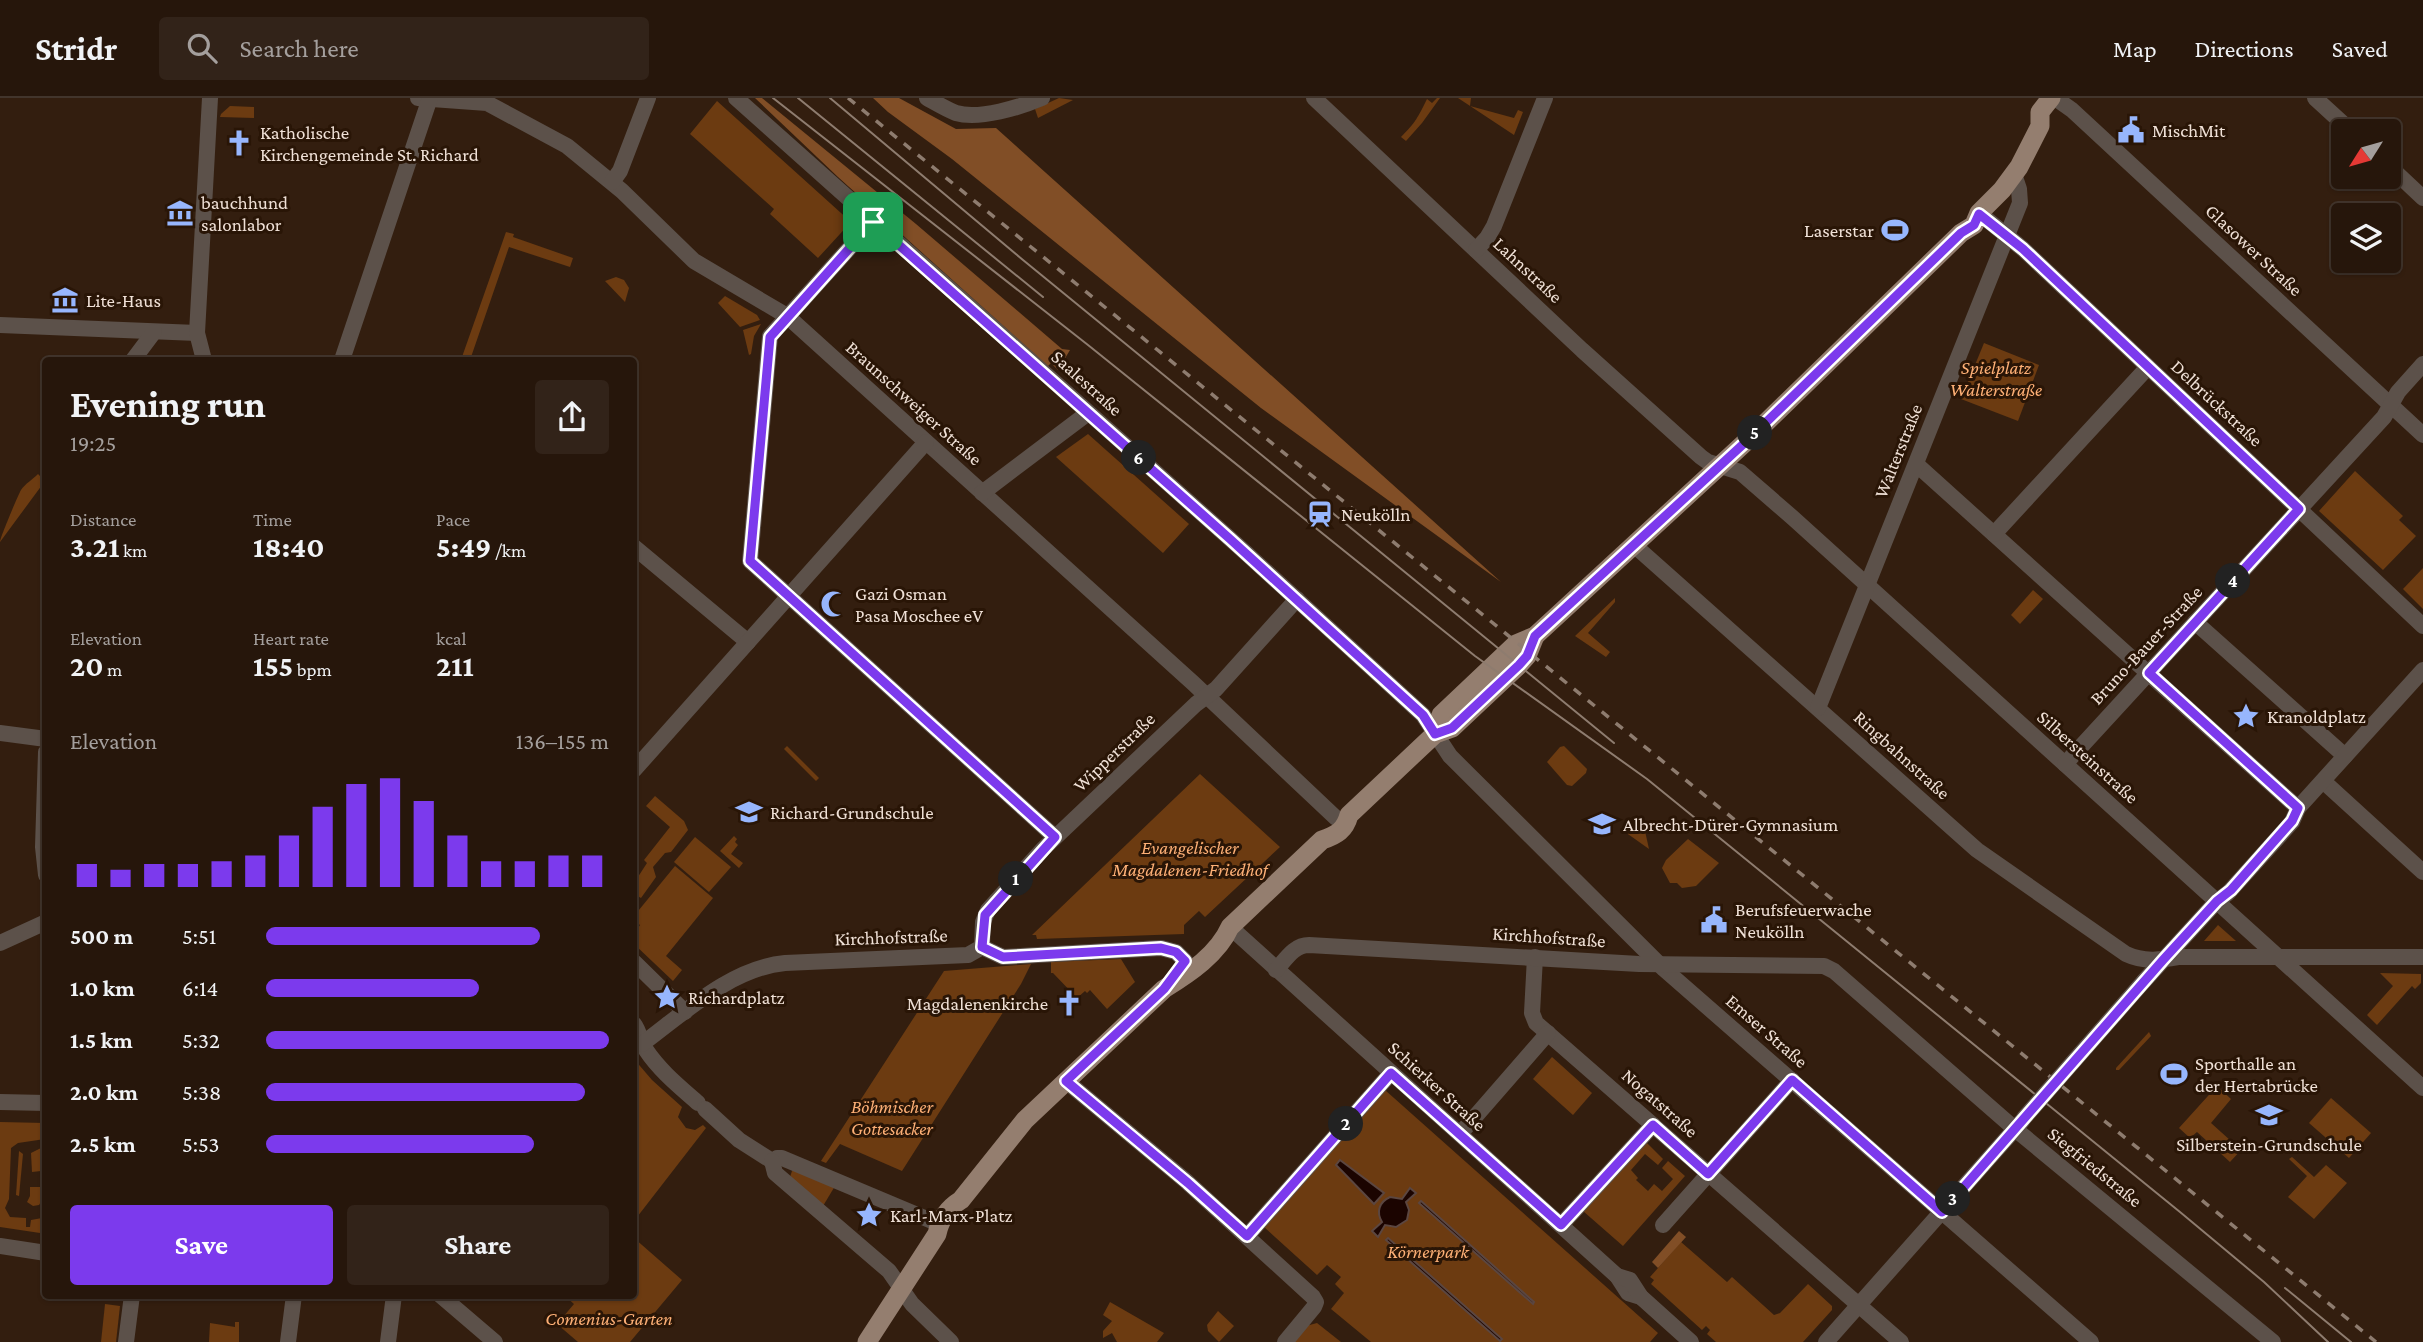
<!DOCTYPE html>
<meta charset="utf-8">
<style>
body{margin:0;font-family:"Crimson Pro",serif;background:#322319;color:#f1f3f6;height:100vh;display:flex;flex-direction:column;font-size:26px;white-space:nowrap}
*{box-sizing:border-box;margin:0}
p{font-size:23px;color:#a49f9d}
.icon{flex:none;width:38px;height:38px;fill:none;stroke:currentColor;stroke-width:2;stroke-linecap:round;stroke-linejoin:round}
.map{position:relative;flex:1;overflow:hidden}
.drawer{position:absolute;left:42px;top:259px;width:595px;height:942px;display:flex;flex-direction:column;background:#26160b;border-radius:7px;box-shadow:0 2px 5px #0004,0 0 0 2px #42352c}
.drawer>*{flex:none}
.needle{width:46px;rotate:233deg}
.tools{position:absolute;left:2331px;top:21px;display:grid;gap:14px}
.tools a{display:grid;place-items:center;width:70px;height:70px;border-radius:7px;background:#26160b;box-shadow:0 2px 5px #0004,0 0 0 2px #42352c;font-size:35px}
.pin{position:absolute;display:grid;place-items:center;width:60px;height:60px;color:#fff;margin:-30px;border-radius:14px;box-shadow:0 4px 10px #0006}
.km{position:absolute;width:35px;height:35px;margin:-18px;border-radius:50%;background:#222;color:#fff;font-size:19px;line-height:35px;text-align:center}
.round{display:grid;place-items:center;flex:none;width:74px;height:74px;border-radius:7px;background:#322319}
.headline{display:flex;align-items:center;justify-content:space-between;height:119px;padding:0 28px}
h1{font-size:38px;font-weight:700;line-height:52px}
.metrics{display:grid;grid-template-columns:repeat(3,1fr);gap:10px;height:119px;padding:7px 28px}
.metrics div{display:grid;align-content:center}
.metrics b{font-size:30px;font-weight:700}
.metrics small{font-size:19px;font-weight:400}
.metrics p{font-size:19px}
.chart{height:196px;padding:14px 28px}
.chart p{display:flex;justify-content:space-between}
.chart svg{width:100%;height:126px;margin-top:7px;stroke:#7c3aed;stroke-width:6}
.cta{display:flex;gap:14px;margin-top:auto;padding:14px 28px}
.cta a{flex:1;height:80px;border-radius:7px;background:#7c3aed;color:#fff;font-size:28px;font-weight:700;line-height:80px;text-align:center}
.cta a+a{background:#322319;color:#f1f3f6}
ul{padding:0 28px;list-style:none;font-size:23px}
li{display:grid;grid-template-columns:112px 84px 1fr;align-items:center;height:52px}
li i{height:18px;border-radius:9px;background:#7c3aed}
header{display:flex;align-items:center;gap:42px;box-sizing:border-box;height:98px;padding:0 35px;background:#26160b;border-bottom:2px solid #42352c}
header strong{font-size:33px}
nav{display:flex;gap:38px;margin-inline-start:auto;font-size:24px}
.search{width:490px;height:63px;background:#322319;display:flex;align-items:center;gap:18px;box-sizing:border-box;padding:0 24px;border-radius:7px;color:#a49f9d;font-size:26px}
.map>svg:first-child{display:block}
.green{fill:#6c3b11}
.forest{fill:#814e26}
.water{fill:#1b0400;stroke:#5b4640;stroke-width:2}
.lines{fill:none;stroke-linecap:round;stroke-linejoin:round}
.minor{stroke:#5c514a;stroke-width:16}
.major{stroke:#947e6f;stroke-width:19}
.tram{stroke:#8e7c6f;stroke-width:2}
.rail{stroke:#8e7c6f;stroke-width:3.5;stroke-dasharray:9 9;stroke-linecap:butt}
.minor-bridge{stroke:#5c514a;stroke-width:16}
.route-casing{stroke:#fff;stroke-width:14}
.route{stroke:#7c3aed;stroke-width:9}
.labels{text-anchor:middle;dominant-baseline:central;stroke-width:6;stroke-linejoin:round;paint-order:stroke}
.poi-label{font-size:19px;fill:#f0e1d7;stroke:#291506;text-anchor:start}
.street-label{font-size:19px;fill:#f0e1d7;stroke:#291506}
.park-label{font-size:19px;font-style:italic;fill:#feb076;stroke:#291506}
</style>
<header>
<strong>Stridr</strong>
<div class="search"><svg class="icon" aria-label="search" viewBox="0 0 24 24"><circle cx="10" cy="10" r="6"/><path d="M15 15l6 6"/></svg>Search here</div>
<nav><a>Map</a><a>Directions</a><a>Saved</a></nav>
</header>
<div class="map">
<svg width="2423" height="1244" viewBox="0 0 2423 1244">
<rect width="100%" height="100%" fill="#331e0f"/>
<g class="green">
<polygon points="1059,0 1073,2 1038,20 1035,11"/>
<path d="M1437,0H1440L1422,25L1406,43L1401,39C1416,24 1418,19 1427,1L1432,5Z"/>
<polygon points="1458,0 1471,0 1470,8 1514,20 1518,12 1523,14 1514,37"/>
<polygon points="717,3 851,124 818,160 770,116 774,111 690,36"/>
<polygon points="230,8 254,9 254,20 220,19 221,16"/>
<polygon points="506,134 514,136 513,139 573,160 570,169 509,149 470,262 462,259"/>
<polygon points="616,179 624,182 629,190 625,204 605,183"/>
<polygon points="725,198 757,217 760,222 740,229 718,205"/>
<polygon points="761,226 754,238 751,256 749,257 743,232"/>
<polygon points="1984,245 2039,267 2018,323 1961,301"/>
<polygon points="1088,336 1189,426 1163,455 1056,359"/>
<polygon points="2355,373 2403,418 2399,422 2416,438 2383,472 2319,413"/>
<path d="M38,376L45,383L0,444C0,440 18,397 21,392C25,386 33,381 38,376Z"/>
<polygon points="2423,470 2423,511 2403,491"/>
<polygon points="2033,492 2043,501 2020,526 2011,517"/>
<polygon points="1615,500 1615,504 1588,535 1610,554 1606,559 1575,538"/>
<polygon points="787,648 819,680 816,683 784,651"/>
<polygon points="1564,648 1587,671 1586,675 1572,688 1567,687 1547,664 1560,649"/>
<polygon points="1200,676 1280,749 1205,819 1199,813 1184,827 1184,836 1037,841 1036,837 1032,837"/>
<polygon points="655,698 684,723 688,732 671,754 665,755 653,769 656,779 641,800 634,796 634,785 647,765 644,762 670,729 646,708"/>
<polygon points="1625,730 1645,733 1649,751 1625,734"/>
<polygon points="734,738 737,741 735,744 738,747 731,756 743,765 739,770 720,753"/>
<polygon points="695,739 731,769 709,794 674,764"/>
<polygon points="1688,741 1719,765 1696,788 1682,790 1677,785 1670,785 1662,770 1666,762"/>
<polygon points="675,768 713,800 666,858 682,872 673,883 634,846 634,836 640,827 634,822 634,818"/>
<polygon points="2218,827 2236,843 2204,843"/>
<polygon points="1121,861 1135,884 1107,911 1090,892 1087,895 1085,893 1077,900 1053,875 1051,875 1051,864"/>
<polygon points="1031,866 1021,886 902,1073 840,1046 826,1065 821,1063 944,873"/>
<polygon points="2380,875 2421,876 2421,885 2415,891 2412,888 2377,927 2367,917 2393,888"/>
<polygon points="2149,934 2151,938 2119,972 2116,972 2116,970"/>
<polygon points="1552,959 1592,995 1573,1017 1533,981"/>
<polygon points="634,961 652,982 682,1009 678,1019 686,1030 695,1032 703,1027 706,1030 634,1123"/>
<polygon points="2217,988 2231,1001 2211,1025 2241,1052 2230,1064 2197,1034 2190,1040 2179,1030"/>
<polygon points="1385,992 1658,1235 1650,1244 1371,1244 1331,1211 1344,1195 1335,1186 1341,1179 1327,1167 1317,1177 1264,1129"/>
<polygon points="2331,1000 2371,1035 2349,1060 2309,1025"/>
<polygon points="0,1024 45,1025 45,1041 18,1045 11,1050 9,1101 5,1110 10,1119 26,1120 26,1129 30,1129 31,1122 42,1120 40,1135 0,1129"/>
<polygon points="1645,1043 1663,1061 1658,1067 1645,1056 1631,1072 1638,1080 1636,1082 1648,1093 1654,1086 1662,1093 1673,1081 1662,1070 1668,1063 1685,1078 1623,1148 1583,1113"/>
<polygon points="41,1050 41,1073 32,1074 31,1055"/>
<polygon points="19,1053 23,1056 19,1098 16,1097"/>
<polygon points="2292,1059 2314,1079 2326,1067 2347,1085 2314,1121 2288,1099 2307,1078 2289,1061"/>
<polygon points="796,1071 835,1088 823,1108 790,1079 792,1073"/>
<polygon points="30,1089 40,1089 41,1104 39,1107 33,1108 27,1104 30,1098"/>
<polygon points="634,1140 682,1182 630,1244 578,1244 557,1226 574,1206 564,1197 634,1197"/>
<polygon points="1681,1144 1727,1184 1732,1179 1774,1217 1780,1215 1808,1186 1832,1208 1832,1212 1803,1244 1716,1244 1707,1236 1710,1232 1706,1228 1702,1232 1651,1186 1654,1182 1650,1179"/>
<polygon points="1110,1204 1164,1235 1157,1244 1117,1244 1112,1235 1103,1240 1103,1233 1112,1223 1103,1217"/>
<polygon points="105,1206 120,1208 116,1244 101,1244"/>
<polygon points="1218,1213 1234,1228 1219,1244 1208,1233 1207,1227"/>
<polygon points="235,1224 239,1224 239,1244 209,1244 210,1225 235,1229"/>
<polygon points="1317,1225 1341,1244 1293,1244 1306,1228"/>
</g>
<g class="forest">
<polygon points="755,0 762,0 916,126 1062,251 1070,252 1058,272 1051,265 1048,268 838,79"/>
<polygon points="873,0 899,0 956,31 996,30 1501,484 1261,310 952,61 888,14"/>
<polygon points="1679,1133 1686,1139 1658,1170 1652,1164"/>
</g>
<g class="water">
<polygon points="1340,1062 1384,1095 1374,1106 1336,1067"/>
<path d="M1410,1090L1416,1095L1406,1104L1409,1112L1407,1122L1396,1129L1385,1127L1378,1139L1372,1133L1382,1124C1376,1114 1379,1104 1390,1099L1402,1101Z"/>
<polygon points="1421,1103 1534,1204 1533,1206 1419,1105"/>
<polygon points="1388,1140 1502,1241 1500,1243 1386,1142"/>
</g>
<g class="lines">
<g class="minor">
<polyline points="418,0 487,5 567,48 622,93 694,163 787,218 1193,585 1336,720"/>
<polyline points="736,0 1246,455 1423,617 1450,658 1664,871 2091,1244"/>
<path d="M927,0C936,5 946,11 956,15C979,22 1021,9 1042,0"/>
<polyline points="1314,0 1582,252 1701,359 1708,364 1740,374 1793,420 2423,990"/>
<polyline points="2055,0 2072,12 2423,337"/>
<polyline points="2315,0 2351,33"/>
<polyline points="2389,68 2423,100"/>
<polyline points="612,84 620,73 648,0"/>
<polyline points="1979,115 2023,151 2423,528"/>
<polyline points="873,124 770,238 750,463 1055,739"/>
<polyline points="1476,152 1487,140 1494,128 1545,0"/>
<polyline points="0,227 197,235"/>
<polyline points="133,262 154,234"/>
<polyline points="204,262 197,235 210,0"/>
<polyline points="342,262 430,0"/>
<polyline points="1916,366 2298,710"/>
<polyline points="982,395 1088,315"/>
<polyline points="1994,436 2148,269"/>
<path d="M1635,448L1977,752L2126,856C2143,864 2161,862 2178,859H2423"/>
<polyline points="634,449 748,544"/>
<polyline points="2195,524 2345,658"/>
<polyline points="1818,610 2020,105 2019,91 2014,76"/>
<polyline points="0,635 46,641"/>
<polyline points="46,654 43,749 46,777"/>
<polyline points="2065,666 2384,319 2398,294 2423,266"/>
<polyline points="634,672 926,344"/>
<polyline points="2323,683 2423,774"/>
<polyline points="1230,829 1617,1178 1628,1195 1641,1199"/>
<polyline points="0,845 46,824"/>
<polyline points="982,849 983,824 988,812 1043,751 1196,606 1216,591 1297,501"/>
<polyline points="982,849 1003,859 1161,850 1176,854 1185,863"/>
<polyline points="1535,859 1532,915 1536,925 1901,1244"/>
<polyline points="634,864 685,914"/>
<path d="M1276,872C1286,861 1294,847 1309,847L1639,866L1824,868L1834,873L2015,1031L2273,1244"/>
<polyline points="2144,883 2217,803 2228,795 2292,724 2298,710 2423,572"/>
<path d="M634,926C640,934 640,944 646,952C660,973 680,989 698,1005"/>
<path d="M642,946C684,915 731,870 785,865L968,857L982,849"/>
<polyline points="1066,983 1186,1083 1313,1199 1316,1204 1314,1209 1285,1244"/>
<polyline points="0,1004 46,1005"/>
<polyline points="705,1011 739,1042 772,1063 777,1060 782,1060 939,1126"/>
<polyline points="1460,1036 1548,935"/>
<polyline points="772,1063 775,1075 889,1173 912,1206 951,1244"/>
<polyline points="1561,1127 1653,1027"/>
<polyline points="1663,1127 1792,982"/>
<polyline points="1247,1138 1391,975"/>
<polyline points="0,1148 46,1155"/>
<polyline points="1617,1178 1630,1182 1641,1199 1691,1244"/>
<polyline points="440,1197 495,1244"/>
<polyline points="126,1244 132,1197"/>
<polyline points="288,1244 294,1197"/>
<polyline points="388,1244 394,1197"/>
<polyline points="1826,1244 2022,1023"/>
</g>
<g class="major">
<polyline points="1435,636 1441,617 1516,546 1535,538 1751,339 1961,135 1974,127 1979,115 2002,92 2019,69 2040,28 2040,14 2051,0"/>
<path d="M867,1244L937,1136C940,1121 948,1110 961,1102L1025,1022L1164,891C1190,875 1218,856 1230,829L1322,742C1337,737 1345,732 1349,717L1435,636L1452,630L1519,567L1527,558L1535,538"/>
</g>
<g class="tram">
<polyline points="773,0 1088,247 1475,558 1647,681 2180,1114 2264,1184 2328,1244"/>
<polyline points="798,0 1043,199"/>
<polyline points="830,0 1023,162 1614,645"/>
<polyline points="2285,1190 2351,1244"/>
</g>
<polyline class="rail" points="848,0 2376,1244"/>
<polyline class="minor-bridge" points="2024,1020 2144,883"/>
</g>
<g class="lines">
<g class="route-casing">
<polygon id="route" points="1979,116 2023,151 2299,411 2149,575 2298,710 2292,723 2231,792 2217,803 2163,862 1942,1114 1792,982 1708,1076 1653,1027 1561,1127 1391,975 1247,1138 1188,1085 1066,983 1164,891 1185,863 1176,854 1161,850 1003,859 982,849 985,817 1055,739 750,463 770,239 873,124 1230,441 1423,617 1435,636 1452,630 1519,567 1527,558 1535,538 1751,339 1961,135 1974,127"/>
</g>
<use href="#route" class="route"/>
</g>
<defs>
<g id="civic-bare" transform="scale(2.1)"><path d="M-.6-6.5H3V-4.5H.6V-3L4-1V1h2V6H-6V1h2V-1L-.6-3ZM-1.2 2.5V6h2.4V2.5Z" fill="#97b6fd" stroke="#291506" stroke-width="2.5" paint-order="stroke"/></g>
<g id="church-bare" transform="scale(2.1)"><path d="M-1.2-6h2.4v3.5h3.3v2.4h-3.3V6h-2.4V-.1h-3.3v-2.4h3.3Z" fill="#97b6fd" stroke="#291506" stroke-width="2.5" paint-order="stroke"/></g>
<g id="museum-bare" transform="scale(2.1)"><path d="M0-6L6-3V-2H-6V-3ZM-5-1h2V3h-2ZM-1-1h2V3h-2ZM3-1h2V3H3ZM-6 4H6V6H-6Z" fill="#97b6fd" stroke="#291506" stroke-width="2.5" paint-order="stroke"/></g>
<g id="stadium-bare" transform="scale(2.1)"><path d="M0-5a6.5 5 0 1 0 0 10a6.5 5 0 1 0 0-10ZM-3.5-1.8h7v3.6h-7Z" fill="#97b6fd" stroke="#291506" stroke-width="2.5" paint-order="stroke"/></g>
<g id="station-bare" transform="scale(2.1)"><path d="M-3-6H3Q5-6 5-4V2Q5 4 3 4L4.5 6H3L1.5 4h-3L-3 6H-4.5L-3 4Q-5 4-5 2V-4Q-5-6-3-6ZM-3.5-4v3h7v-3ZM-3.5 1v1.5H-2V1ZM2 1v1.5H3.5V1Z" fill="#97b6fd" stroke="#291506" stroke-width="2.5" paint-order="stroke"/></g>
<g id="mosque-bare" transform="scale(2.1)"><path d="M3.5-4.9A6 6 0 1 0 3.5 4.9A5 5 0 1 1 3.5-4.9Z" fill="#97b6fd" stroke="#291506" stroke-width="2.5" paint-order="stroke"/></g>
<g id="sight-bare" transform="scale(2.1)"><path d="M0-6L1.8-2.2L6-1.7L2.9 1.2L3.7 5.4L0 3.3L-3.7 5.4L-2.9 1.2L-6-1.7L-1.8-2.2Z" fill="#97b6fd" stroke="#291506" stroke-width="2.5" paint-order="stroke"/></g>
<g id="school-bare" transform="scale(2.1)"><path d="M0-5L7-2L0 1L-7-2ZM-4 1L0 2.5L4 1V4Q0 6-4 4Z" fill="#97b6fd" stroke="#291506" stroke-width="2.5" paint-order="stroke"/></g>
</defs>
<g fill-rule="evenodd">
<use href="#civic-bare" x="2131" y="32"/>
<use href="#church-bare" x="239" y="45"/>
<use href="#museum-bare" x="180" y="115"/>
<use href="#stadium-bare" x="1895" y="132"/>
<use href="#museum-bare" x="65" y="202"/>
<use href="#station-bare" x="1320" y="416"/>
<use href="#mosque-bare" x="834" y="506"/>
<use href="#sight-bare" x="2246" y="618"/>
<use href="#school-bare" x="749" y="714"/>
<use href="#school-bare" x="1602" y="726"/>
<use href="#civic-bare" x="1714" y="822"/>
<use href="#sight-bare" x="667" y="899"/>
<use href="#church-bare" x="1069" y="905"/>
<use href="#stadium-bare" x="2174" y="976"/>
<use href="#school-bare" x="2269" y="1017"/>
<use href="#sight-bare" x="869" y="1117"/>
</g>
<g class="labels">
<g class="poi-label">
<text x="2152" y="32">MischMit</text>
<text x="260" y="34">Katholische<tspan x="260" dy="22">Kirchengemeinde St. Richard</tspan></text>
<text x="201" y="104">bauchhund<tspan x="201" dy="22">salonlabor</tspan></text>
<text x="1874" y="132" text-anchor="end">Laserstar</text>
<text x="86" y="202">Lite-Haus</text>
<text x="1341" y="416">Neukölln</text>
<text x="855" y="495">Gazi Osman<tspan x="855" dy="22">Pasa Moschee eV</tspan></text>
<text x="2267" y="618">Kranoldplatz</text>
<text x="770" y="714">Richard-Grundschule</text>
<text x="1623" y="726">Albrecht-Dürer-Gymnasium</text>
<text x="1735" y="811">Berufsfeuerwache<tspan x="1735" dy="22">Neukölln</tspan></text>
<text x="688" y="899">Richardplatz</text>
<text x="1048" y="905" text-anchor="end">Magdalenenkirche</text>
<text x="2195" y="965">Sporthalle an<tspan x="2195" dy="22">der Hertabrücke</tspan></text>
<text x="2269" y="1046" text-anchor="middle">Silberstein-Grundschule</text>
<text x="890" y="1117">Karl-Marx-Platz</text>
</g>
<g class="street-label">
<text transform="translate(2254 152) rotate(43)">Glasower Straße</text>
<text transform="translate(1528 172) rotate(43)">Lahnstraße</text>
<text transform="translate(1087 285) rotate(42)">Saalestraße</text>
<text transform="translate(914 305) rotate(42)">Braunschweiger Straße</text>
<text transform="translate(2217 305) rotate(43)">Delbrückstraße</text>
<text transform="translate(1898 353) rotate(-68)">Walterstraße</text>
<text transform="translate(2146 547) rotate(-47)">Bruno-Bauer-Straße</text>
<text transform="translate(1114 654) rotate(-44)">Wipperstraße</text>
<text transform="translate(1902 657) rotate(42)">Ringbahnstraße</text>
<text transform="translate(2088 659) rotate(42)">Silbersteinstraße</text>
<text transform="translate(891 839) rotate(-2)">Kirchhofstraße</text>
<text transform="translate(1549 839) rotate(4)">Kirchhofstraße</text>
<text transform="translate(1767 933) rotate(41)">Emser Straße</text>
<text transform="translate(1437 988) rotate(42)">Schierker Straße</text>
<text transform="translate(1660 1005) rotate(41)">Nogatstraße</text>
<text transform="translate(2095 1069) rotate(39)">Siegfriedstraße</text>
</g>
<g class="park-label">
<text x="1996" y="269">Spielplatz<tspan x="1996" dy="22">Walterstraße</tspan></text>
<text x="1190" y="749">Evangelischer<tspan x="1190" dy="22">Magdalenen-Friedhof</tspan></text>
<text x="892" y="1008">Böhmischer<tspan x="892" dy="22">Gottesacker</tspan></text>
<text x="1428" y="1153">Körnerpark</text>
<text x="609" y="1220">Comenius-Garten</text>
</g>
</g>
</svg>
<div class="tools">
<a><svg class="needle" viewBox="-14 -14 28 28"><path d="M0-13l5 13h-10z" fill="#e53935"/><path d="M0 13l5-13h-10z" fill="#a49f9d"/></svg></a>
<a><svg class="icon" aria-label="layers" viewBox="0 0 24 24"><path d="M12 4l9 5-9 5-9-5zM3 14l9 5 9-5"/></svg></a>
</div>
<div class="pin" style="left:873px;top:124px;background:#1e9e55"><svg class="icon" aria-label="arrive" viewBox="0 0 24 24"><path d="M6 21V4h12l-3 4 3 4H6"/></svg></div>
<b class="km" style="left:1016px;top:781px">1</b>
<b class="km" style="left:1346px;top:1026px">2</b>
<b class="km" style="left:1953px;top:1101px">3</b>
<b class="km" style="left:2233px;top:483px">4</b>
<b class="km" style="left:1755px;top:335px">5</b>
<b class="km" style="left:1139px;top:360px">6</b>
<section class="drawer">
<div class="headline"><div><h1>Evening run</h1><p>19:25</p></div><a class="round"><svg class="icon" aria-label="share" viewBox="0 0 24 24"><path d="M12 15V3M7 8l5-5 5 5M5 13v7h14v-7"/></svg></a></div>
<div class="metrics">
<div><p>Distance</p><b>3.21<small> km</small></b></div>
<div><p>Time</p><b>18:40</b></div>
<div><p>Pace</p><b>5:49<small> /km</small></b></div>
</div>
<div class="metrics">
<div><p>Elevation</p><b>20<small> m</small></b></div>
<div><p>Heart rate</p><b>155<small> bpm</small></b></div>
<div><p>kcal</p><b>211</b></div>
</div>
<div class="chart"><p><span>Elevation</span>136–155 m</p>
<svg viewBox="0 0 160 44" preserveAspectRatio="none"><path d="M5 44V36M15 44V38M25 44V36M35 44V36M45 44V35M55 44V33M65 44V26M75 44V16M85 44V8M95 44V6M105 44V14M115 44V26M125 44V35M135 44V35M145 44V33M155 44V33"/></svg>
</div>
<ul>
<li><b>500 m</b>5:51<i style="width:80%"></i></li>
<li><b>1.0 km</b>6:14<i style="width:62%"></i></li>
<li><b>1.5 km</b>5:32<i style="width:100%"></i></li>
<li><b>2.0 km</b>5:38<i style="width:93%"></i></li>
<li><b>2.5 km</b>5:53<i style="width:78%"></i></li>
</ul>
<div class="cta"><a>Save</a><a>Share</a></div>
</section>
</div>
